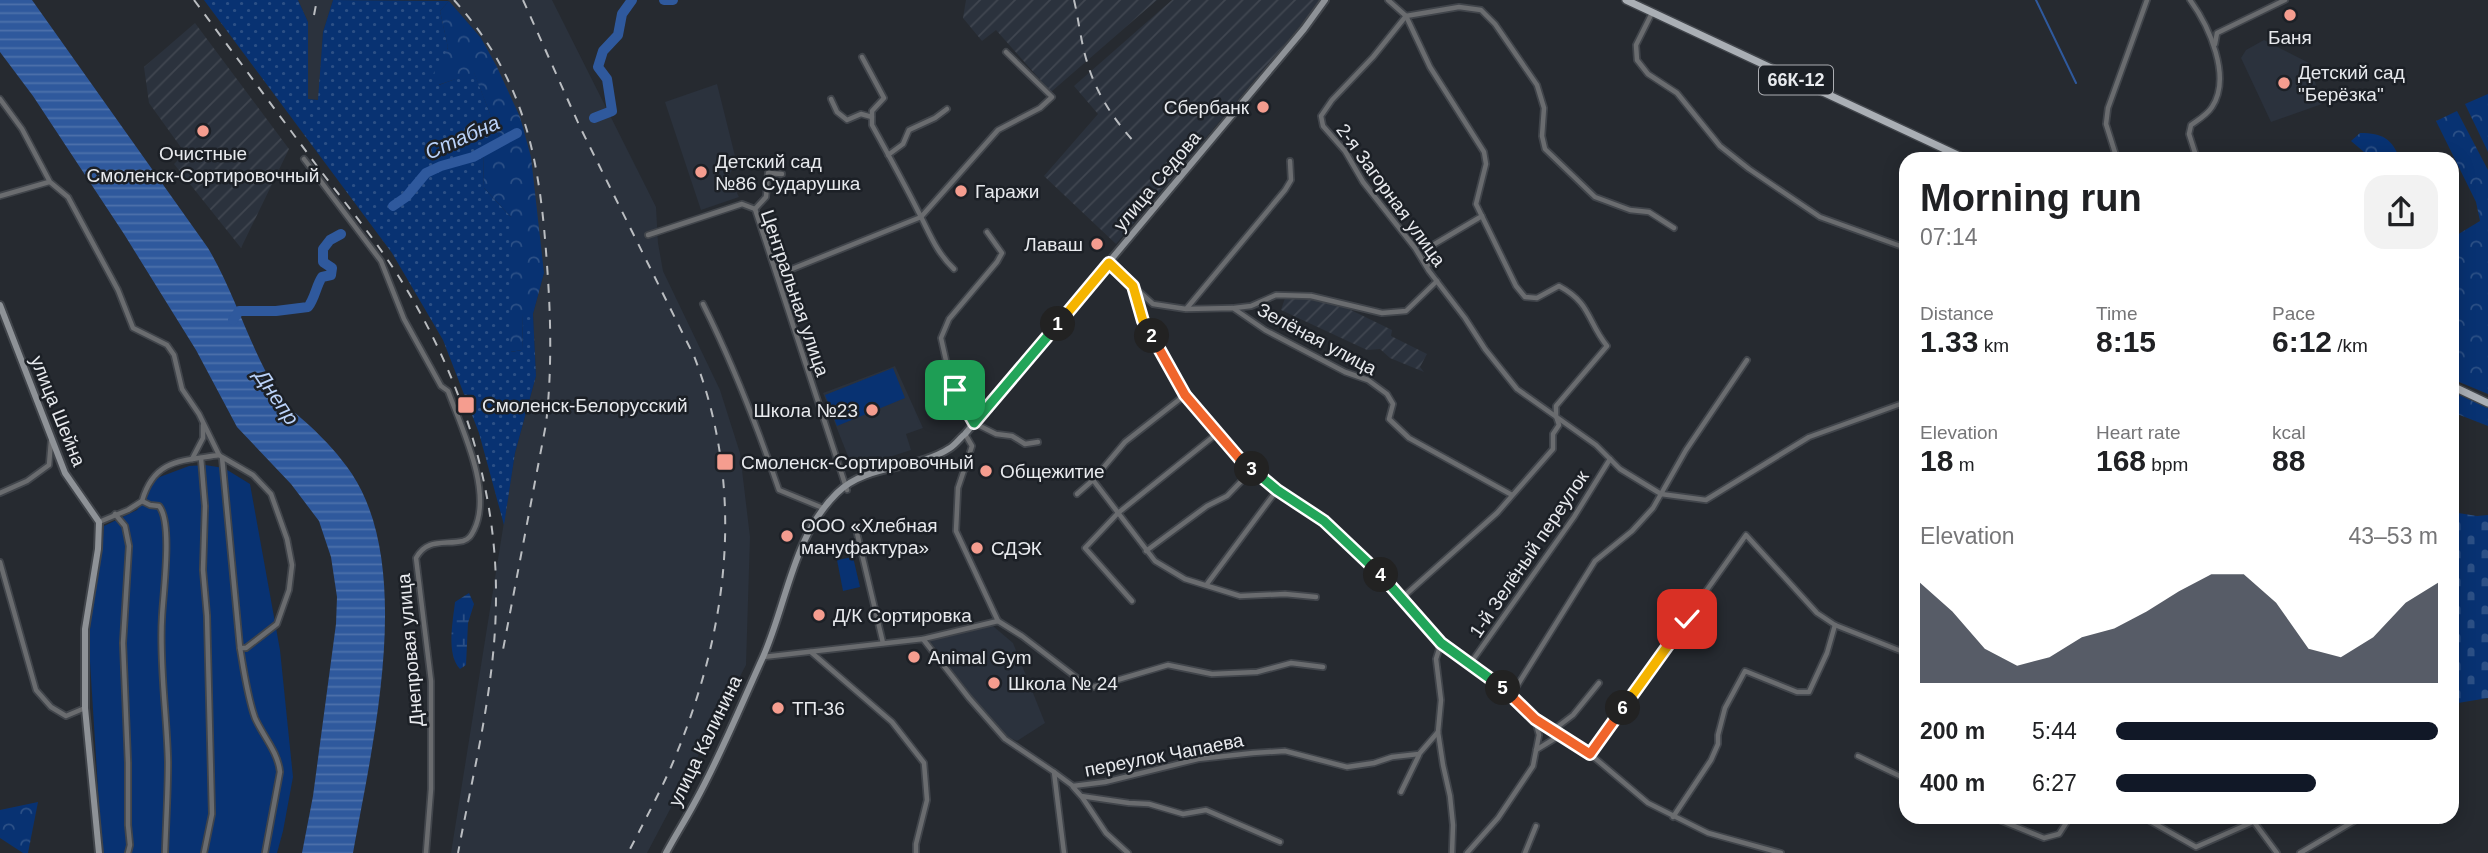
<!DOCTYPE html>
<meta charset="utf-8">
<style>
body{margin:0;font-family:Arial,sans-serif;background:#f2f2f2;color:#202124;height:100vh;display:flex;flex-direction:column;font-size:26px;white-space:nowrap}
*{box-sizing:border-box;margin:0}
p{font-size:23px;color:#757577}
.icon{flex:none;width:38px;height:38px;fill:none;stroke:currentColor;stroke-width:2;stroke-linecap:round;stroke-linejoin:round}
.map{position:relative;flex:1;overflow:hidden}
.side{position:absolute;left:1899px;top:152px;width:560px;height:672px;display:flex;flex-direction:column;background:#fff;border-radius:21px;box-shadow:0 4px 18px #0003}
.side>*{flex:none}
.pin{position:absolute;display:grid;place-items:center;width:60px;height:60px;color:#fff;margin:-30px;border-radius:14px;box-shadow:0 4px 10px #0006}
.km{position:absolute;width:35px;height:35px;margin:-18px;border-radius:50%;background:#222;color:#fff;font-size:19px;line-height:35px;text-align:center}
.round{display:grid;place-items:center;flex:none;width:74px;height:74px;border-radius:21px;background:#f2f2f2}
.summary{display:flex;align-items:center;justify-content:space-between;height:119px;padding:0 21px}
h1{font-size:38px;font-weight:800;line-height:52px}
.stats{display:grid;grid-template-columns:repeat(3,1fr);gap:10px;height:119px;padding:7px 21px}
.stats div{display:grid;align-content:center}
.stats b{font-size:30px;font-weight:800}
.stats small{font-size:19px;font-weight:400}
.stats p{font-size:19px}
.chart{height:196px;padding:14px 21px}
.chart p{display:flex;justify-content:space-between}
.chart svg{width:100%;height:126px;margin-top:7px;fill:#111827;opacity:.7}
ul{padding:0 21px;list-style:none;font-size:23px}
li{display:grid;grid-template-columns:112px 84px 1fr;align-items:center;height:52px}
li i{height:18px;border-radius:9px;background:#111827}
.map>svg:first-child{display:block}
.built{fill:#2b323d}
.industrial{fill:url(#industrial-furrows)}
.grass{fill:url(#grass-dots)}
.forest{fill:url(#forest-crowns)}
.wetland{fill:url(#wetland-marsh)}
.cemetery{fill:url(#cemetery-stones)}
.garden{fill:#083272}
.water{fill:url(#water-rules)}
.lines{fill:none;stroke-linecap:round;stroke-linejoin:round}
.stream{stroke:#2f599d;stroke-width:2}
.river{stroke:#2f599d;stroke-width:10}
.street-casing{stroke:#41454b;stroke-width:8}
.secondary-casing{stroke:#41454b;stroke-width:10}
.primary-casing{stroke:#41454b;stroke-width:10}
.street{stroke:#6a6c6f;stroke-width:4.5}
.secondary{stroke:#8e9297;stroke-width:6}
.primary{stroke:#aaafb5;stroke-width:7}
.rail{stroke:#babdc1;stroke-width:2;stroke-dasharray:9 9;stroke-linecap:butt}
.split-1-casing{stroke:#fff;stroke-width:14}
.split-2-casing{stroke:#fff;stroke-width:14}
.split-3-casing{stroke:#fff;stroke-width:14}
.split-4-casing{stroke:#fff;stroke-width:14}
.split-5-casing{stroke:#fff;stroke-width:14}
.split-6-casing{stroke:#fff;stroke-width:14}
.split-7-casing{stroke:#fff;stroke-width:14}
.split-1{stroke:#22a559;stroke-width:9}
.split-2{stroke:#f5b400;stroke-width:9}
.split-3{stroke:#f0652b;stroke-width:9}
.split-4{stroke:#22a559;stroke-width:9}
.split-5{stroke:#22a559;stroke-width:9}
.split-6{stroke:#f0652b;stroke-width:9}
.split-7{stroke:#f5b400;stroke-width:9}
.poi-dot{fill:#f59d8f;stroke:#1c2026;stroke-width:2.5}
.labels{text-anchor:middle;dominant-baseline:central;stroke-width:5;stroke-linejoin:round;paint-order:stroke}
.shield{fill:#1c2026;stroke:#abadb2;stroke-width:2}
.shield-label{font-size:18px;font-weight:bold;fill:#e8eaee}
.poi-label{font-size:19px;fill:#e8eaee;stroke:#1c2026;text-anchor:start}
.street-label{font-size:19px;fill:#e8eaee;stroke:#1c2026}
.water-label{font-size:21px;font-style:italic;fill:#bad2f9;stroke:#1c2026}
</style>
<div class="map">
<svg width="2488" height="853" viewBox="0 0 2488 853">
<defs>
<pattern id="industrial-furrows" width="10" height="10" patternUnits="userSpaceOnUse" patternTransform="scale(1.75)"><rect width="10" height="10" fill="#2b323d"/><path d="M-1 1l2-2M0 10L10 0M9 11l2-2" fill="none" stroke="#404650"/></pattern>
<pattern id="grass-dots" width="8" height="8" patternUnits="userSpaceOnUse" patternTransform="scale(1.75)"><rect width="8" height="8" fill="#083272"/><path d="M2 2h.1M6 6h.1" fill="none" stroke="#2c5086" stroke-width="1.8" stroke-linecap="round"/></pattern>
<pattern id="forest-crowns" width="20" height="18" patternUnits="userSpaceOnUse" patternTransform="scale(1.75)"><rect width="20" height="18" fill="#083272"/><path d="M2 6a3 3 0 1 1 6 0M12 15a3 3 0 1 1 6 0" fill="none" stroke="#2c5086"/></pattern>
<pattern id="wetland-marsh" width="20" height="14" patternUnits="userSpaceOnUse" patternTransform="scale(1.75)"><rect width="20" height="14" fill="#083272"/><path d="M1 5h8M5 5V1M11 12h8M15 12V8" fill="none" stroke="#2c5086"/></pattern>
<pattern id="cemetery-stones" width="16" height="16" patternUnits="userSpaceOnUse" patternTransform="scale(1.75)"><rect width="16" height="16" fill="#083272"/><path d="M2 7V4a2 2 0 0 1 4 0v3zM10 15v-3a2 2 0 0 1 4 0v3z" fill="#2c5086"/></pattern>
<pattern id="water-rules" width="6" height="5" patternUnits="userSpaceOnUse" patternTransform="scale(1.75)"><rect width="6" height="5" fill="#2f599d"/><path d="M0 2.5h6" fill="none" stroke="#4d71ab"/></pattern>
</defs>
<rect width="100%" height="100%" fill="#262a30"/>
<g class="built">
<polygon points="298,0 333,0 323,32 319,100 308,99 308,22"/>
<polygon points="448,0 552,0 656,207 658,243 663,271 720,390 740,453 750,537 746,665 647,853 451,853 515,453 536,376 533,314 544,273 520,117 481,38"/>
<polygon points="2264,40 2309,63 2322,104 2271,122 2241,58 2246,50"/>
<polygon points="717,84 737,164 727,177 731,189 736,191 739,197 701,210 665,102"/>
<polygon points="895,366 923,428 906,434 911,450 853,469 823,393"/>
<polygon points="993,626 1013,643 1045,723 1017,741 1005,736 965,689 929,640"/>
</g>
<g class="industrial">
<polygon points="966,0 1157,0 1051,92 996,30 982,41 963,18"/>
<polygon points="1172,0 1322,0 1116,244 1044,176 1098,114 1074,86"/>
<polygon points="195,23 289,149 241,248 174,164 185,153 149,103 144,67"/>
<polygon points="1287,292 1322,296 1392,330 1391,336 1427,354 1420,367 1424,372 1390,358 1380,349 1367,350 1281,310"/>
</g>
<polygon class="grass" points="204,0 298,0 308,22 308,99 318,100 323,32 333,0 449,1 440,11 448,47 439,85 474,72 501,142 483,151 484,188 511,217 511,352 522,350 523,313 533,314 536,376 515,453 504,525 479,433 443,340 392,253"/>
<g class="forest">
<polygon points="449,1 481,38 497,67 520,117 531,157 544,273 533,314 523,314 522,350 510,352 511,217 484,188 483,151 501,142 474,73 438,85 433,74 448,48 440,11"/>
<polygon points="2488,94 2488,152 2465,104"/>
<polygon points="2457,111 2488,170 2488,394 2452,379 2452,238 2480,221 2476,202 2436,121"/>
<path d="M2360,133C2383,133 2392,139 2400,159H2355L2364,152L2351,141Z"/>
<polygon points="2452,392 2488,407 2488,426 2452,412"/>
<polygon points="38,802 28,853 23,853 0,838 0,810"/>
</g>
<path class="wetland" d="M469,593L474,604L468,623L466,665L460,669C446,654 453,621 455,602Z"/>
<polygon class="cemetery" points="2452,512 2477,516 2488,515 2488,698 2452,704"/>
<g class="garden">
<polygon points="893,368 905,398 837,426 825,395"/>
<path d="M205,465L224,468L250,484L280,650L293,777L283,831L277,853H102L89,646C90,605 102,566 104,526L137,510L157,478L189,466Z"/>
<polygon points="853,557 860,587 843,591 837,560"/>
</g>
<path class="water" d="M0,0H32L208,248C236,295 250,350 280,396C288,408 299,416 310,426C325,440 340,456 352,474C415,570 372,746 353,853H302L313,796L336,624L337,597L331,557L319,521L291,484L237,427L196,350L124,234L33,96L0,52Z"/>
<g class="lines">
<polyline class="stream" points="2036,0 2076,83"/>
<g class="river">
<polyline points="664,0 673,0"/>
<polyline points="594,118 612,111 607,79 598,67 603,51 618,35 622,14 632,0"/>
<polyline points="393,206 406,197 426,173 441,166 473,157 517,133"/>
<path d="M233,320L239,311H276L308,307C315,298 316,286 322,277L331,275L332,268L323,262V249L330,240L341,234"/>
</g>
<g class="street-casing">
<g id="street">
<path d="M1388,0L1406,16L1430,67L1484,152L1486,164L1476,204L1516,286L1525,297L1537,298L1559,286C1591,303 1587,321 1607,346L1556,406V416L1559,425L1553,434V449L1497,513L1403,597"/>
<path d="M2190,0C2209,26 2232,77 2212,107C2207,115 2198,120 2191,125L2189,134L2197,159"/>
<polyline points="1652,13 1636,45 1637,60 1648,74 1677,93 1720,146 1749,169 1820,217 1906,248"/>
<polyline points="2215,44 2217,33 2285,0"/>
<path d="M862,57L884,98L872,111V125C888,154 904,183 919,213C930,234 936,252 954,269"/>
<polyline points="0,99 22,129 50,182 68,197 118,290 133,328 167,345 174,355 182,389 199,414 219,455"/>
<polyline points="831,99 837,112 847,120 861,114 872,117"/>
<polyline points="888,155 903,144 909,130 935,118 947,109"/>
<path d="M304,159L381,261L404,319L441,386L448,391C462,429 493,492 474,530C471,536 469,539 463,541C444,545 427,538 416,558L431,681V789L426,853"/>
<polyline points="2117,159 2106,124 2108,108 2147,0"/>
<polyline points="0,196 49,182"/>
<polyline points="755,209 847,490"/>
<polyline points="755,209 766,197 768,173 782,174"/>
<polyline points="1674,228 1649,212 1630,210 1595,197 1545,149 1542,136 1544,108 1537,85 1495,24 1481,10 1459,7 1406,16 1373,57 1332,100 1321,116 1323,126 1345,151 1363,182 1415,248 1429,271 1465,318 1485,349 1517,389 1596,445 1620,469 1661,494 1706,500 1809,437 1906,402"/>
<polyline points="987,232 1002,253 997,262 949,319 941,338 951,383 974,423 996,434 1012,436 1025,444 1038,442"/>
<polyline points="648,235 742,204 755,209"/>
<polyline points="1109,263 1133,286 1143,321 1185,395 1239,458 1277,490 1324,521 1399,593 1442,643 1512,694 1535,719 1590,754 1648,803 1708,833 1781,853"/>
<polyline points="1428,265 1426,255 1433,245 1482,216"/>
<polyline points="777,275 921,217 998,130 1040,108 1052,97 1006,52"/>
<polyline points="1133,286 1153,304 1186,309 1233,308 1265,330 1345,372 1368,380 1387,394 1393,404 1389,419 1409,438 1512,495"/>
<path d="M703,304C733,364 757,426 779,490L823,508"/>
<polyline points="1187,308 1285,190 1291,180 1290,161"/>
<polyline points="1234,308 1251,306 1276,295 1311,296 1382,313 1406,311 1437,281"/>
<polyline points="965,434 972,446 958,488 956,531 998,621 1022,636 1090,688 1168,665 1212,674 1257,672 1291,663 1323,667"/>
<polyline points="201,458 205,506 203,570 207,616 212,814 204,853"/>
<polyline points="192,459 203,438 203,425"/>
<polyline points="1093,480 1155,561 1185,579 1240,596 1285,594 1316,597"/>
<polyline points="0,493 27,481 49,465 51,441"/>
<polyline points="1077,494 1093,480 1125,442 1185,395"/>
<path d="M142,501L150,505L159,506C173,522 163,594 162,617C159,665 167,714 168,762C168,792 166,823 165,853"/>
<polyline points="115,514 125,526 129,546 123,643 128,763 128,825 130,845 128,853"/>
<path d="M99,522L128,510L142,501C154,459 181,461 219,455L222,457L253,475L271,494L287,539L292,565L289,590L277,624L246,648H240L222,457"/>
<polyline points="856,529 883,643"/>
<polyline points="1146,551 1207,506 1227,496 1253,469"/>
<polyline points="0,562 36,690 51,707 66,716 85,708"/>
<polyline points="1207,584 1277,490"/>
<polyline points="1132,601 1085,548 1118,513 1219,432"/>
<polyline points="923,639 998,621"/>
<polyline points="1441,643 1436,659 1441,700 1438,732 1443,765 1450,796 1453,825 1452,853"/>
<path d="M240,648C244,671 247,695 255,718C263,736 278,752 280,772L265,853"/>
<polyline points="811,652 892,722 924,763 927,800 916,844 916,853"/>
<polyline points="763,657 923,639 969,698 1005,739 1054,772 1064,853"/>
<polyline points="1470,664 1574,517 1610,459"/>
<polyline points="1512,694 1595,561 1632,531 1653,508 1686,450 1747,360"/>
<polyline points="1552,731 1573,715 1599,683"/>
<polyline points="1536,750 1559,736"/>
<polyline points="1590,754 1746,535 1817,613 1835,625 1906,653"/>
<polyline points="1858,756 1906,779"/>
<polyline points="1054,772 1073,786 1105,782 1198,759 1253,753 1285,751 1347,767 1374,763 1392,757 1419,754 1438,732"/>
<polyline points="1073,787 1081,796 1129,803 1149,804 1183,814 1206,810 1280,842"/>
<polyline points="1401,792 1419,755"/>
<polyline points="1082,797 1106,833 1128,853"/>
<polyline points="1673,817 1711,760 1718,744 1718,735 1725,708 1745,671 1797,692 1809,692 1827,653 1835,625"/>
<polyline points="1992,817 2044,838 2059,834 2070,817"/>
<polyline points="2143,817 2196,847 2264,817"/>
<polyline points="2254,822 2277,853"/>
<polyline points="1467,853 1498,818 1533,766 1539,735 1535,720"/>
<polyline points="1525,853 1536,826"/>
<polyline points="2300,853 2361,817"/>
</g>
</g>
<g class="secondary-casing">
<g id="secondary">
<polyline points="0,305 65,473 99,522 98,549 85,629 85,708 99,853"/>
<path d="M666,853C675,836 686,819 695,802C721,755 741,705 763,657C787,603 793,536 837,493C867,463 915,471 950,448C955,445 960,438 965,434L1304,29L1325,0"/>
</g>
</g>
<g class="primary-casing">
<g id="primary">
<polyline points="1626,0 1966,159"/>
<polyline points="2452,386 2488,403"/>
</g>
</g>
<use href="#street" class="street"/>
<use href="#secondary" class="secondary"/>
<use href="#primary" class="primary"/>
<g class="rail">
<path d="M194,0C235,55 276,111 317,166C348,207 381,246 407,290C462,381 497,490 496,597C496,683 474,768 458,853"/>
<path d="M454,0C526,80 540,161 547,265C551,318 552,371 546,424L502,655"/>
<path d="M523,0L580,127L694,356C747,493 728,634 671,767C658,796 643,824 628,853"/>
<path d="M1074,0C1079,21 1081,44 1088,65C1097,95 1115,121 1136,144"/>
<polyline points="314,15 317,0"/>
</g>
</g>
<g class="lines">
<g class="split-1-casing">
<polyline id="split-1" points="955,390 974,423 1058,324"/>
</g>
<g class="split-2-casing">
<polyline id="split-2" points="1058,324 1109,263 1133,286 1143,321 1152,336"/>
</g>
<g class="split-3-casing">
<polyline id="split-3" points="1152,336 1185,395 1239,458 1252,469"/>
</g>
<g class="split-4-casing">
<polyline id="split-4" points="1252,469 1277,490 1324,521 1381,575"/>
</g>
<g class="split-5-casing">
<polyline id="split-5" points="1381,575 1441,643 1503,688"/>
</g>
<g class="split-6-casing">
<polyline id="split-6" points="1503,688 1535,719 1590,754 1623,708"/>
</g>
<g class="split-7-casing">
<polyline id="split-7" points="1623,708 1687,619"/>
</g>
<use href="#split-1" class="split-1"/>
<use href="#split-2" class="split-2"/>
<use href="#split-3" class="split-3"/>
<use href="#split-4" class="split-4"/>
<use href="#split-5" class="split-5"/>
<use href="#split-6" class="split-6"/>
<use href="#split-7" class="split-7"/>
</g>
<g class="poi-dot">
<circle cx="2290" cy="15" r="7"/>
<circle cx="2284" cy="83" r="7"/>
<circle cx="1263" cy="107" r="7"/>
<circle cx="203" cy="131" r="7"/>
<circle cx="701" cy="172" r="7"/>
<circle cx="961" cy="191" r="7"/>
<circle cx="1097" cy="244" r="7"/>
<rect x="457" y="396" width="18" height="18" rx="3.5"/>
<circle cx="872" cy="410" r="7"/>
<rect x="716" y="453" width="18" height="18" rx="3.5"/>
<circle cx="986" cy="471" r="7"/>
<circle cx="787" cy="536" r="7"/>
<circle cx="977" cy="548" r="7"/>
<circle cx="819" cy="615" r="7"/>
<circle cx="914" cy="657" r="7"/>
<circle cx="994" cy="683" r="7"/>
<circle cx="778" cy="708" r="7"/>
</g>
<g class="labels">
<rect class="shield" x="1759" y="65.5" width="74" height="29" rx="5"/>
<g class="shield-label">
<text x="1796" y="80">66К-12</text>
</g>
<g class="poi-label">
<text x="2290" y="37" text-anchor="middle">Баня</text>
<text x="2298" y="72">Детский сад<tspan x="2298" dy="22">"Берёзка"</tspan></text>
<text x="1249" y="107" text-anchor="end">Сбербанк</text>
<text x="203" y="153" text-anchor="middle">Очистные<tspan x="203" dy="22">Смоленск-Сортировочный</tspan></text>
<text x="715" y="161">Детский сад<tspan x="715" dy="22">№86 Сударушка</tspan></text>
<text x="975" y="191">Гаражи</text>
<text x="1083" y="244" text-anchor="end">Лаваш</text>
<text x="482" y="405">Смоленск-Белорусский</text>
<text x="858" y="410" text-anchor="end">Школа №23</text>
<text x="741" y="462">Смоленск-Сортировочный</text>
<text x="1000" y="471">Общежитие</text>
<text x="801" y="525">ООО «Хлебная<tspan x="801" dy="22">мануфактура»</tspan></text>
<text x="991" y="548">СДЭК</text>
<text x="833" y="615">Д/К Сортировка</text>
<text x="928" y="657">Animal Gym</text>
<text x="1008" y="683">Школа № 24</text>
<text x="792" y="708">ТП-36</text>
</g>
<g class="street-label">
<text transform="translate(1157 181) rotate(-50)">улица Седова</text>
<text transform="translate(1391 195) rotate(54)">2-я Загорная улица</text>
<text transform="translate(795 293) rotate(71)">Центральная улица</text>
<text transform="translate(1317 339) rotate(28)">Зелёная улица</text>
<text transform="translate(58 411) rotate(68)">улица Шейна</text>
<text transform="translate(1529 554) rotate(-56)">1-й Зелёный переулок</text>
<text transform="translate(410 650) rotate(-95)">Днепровая улица</text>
<text transform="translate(705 741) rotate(-64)">улица Калинина</text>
<text transform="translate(1164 755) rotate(-11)">переулок Чапаева</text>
</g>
<g class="water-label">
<text transform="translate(462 137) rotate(-24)">Стабна</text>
<text transform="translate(277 397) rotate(56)">Днепр</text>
</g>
</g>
</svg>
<div class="pin" style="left:955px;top:390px;background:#1e9e55"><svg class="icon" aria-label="arrive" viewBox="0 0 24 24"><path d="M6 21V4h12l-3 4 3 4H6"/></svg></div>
<div class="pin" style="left:1687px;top:619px;background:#d93025"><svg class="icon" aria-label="check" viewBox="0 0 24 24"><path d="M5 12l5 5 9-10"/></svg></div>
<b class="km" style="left:1058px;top:324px">1</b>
<b class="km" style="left:1152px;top:336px">2</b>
<b class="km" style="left:1252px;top:469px">3</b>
<b class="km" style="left:1381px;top:575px">4</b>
<b class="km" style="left:1503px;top:688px">5</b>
<b class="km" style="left:1623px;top:708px">6</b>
<section class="side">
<div class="summary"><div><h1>Morning run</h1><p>07:14</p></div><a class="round"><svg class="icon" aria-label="share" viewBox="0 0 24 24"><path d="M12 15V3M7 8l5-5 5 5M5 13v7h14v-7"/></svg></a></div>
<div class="stats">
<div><p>Distance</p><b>1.33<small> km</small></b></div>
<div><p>Time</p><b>8:15</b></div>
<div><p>Pace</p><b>6:12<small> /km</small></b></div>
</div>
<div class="stats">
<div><p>Elevation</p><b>18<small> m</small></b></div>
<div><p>Heart rate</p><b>168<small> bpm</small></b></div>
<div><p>kcal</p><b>88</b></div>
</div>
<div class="chart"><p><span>Elevation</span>43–53 m</p>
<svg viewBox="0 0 160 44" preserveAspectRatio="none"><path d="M0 44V9L10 19L20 32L30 38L40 35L50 28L60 25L70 19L80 12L90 6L100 6L110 16L120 32L130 35L140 28L150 16L160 9V44z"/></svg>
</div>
<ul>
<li><b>200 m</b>5:44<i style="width:100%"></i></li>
<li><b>400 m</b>6:27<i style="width:62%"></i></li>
</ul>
</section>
</div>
